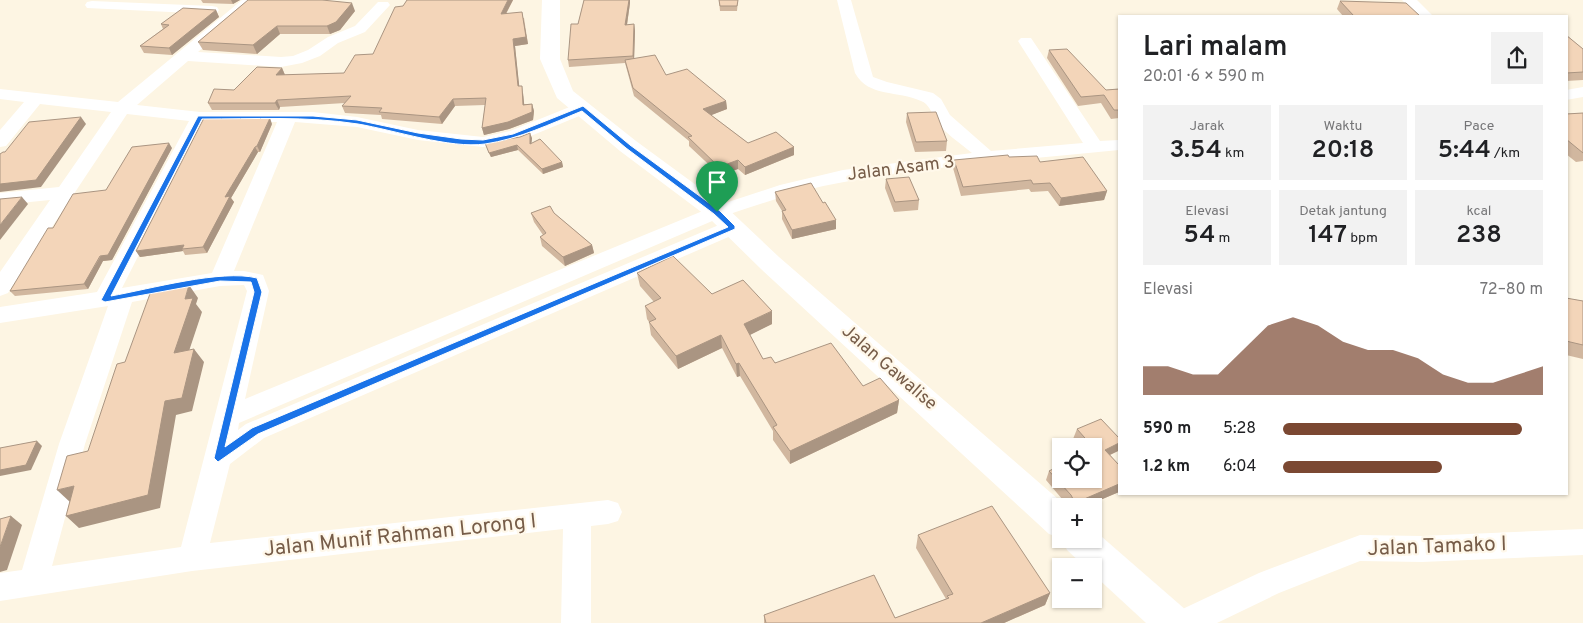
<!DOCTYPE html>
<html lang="id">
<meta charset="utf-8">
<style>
body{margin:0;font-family:Overpass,sans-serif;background:#f2f2f2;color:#202124;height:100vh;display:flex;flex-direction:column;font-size:19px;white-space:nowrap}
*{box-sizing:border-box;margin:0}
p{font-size:16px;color:#757577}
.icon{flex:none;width:28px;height:28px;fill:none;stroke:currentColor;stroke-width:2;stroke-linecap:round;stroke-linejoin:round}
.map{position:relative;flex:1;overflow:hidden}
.drawer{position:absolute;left:1118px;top:15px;width:450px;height:480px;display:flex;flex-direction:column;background:#fff;border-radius:0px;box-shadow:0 1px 4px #0004}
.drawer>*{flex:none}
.buttons{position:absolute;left:1052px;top:438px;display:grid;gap:10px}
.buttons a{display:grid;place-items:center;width:50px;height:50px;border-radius:0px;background:#fff;box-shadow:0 1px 4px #0004;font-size:25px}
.pin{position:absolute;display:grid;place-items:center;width:42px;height:42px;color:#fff;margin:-51px -21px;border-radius:50% 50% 50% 0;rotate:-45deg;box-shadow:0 0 5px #0007}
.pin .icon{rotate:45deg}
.round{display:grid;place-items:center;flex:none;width:52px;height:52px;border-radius:0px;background:#f2f2f2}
.headline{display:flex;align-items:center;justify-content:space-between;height:85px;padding:0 25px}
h1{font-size:28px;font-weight:600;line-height:38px}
.stats{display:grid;grid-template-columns:repeat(3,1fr);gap:8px;height:85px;padding:5px 25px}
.stats div{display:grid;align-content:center;border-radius:0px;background:#f2f2f2;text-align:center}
.stats b{font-size:25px;font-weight:600}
.stats small{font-size:14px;font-weight:400}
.stats p{font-size:14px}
.chart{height:140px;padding:10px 25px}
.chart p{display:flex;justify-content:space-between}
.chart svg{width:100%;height:90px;margin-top:5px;fill:#7b4832;opacity:.7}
ul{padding:0 25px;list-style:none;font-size:16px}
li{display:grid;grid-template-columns:80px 60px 1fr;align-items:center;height:38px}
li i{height:12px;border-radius:6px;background:#7b4832}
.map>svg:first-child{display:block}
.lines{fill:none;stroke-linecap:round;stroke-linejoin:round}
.minor{fill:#fff;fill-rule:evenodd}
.tertiary{fill:#fff;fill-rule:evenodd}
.wall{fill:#d1b79f}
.shaded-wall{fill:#aa9582}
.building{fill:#f3d5b9;stroke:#aa9582}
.route{fill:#1a73e8;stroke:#fff;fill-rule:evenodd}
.labels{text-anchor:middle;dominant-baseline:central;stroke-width:4.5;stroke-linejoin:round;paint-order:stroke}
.street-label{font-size:18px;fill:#765c48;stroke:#fff8ea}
.near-street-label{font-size:21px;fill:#765c48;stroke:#fff8ea}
</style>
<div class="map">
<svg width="1583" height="623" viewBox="0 0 1583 623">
<rect width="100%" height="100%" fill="#fdf5e3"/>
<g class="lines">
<g class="minor">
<path d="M242,0H258L198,52L281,57L293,56L308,50L328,37L355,26L378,2H388L390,5L365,32L338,43L320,56L302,63L281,67L188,61L137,105L200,112H313L357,117L418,130L483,137L510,131L577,104L583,103L589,104L592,108L589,112L521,140L483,147L418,140L357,127L295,122L234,271H244L263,275L269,291L245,399L710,208L780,185L843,170L972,153C960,143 943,132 935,119C931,112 929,104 921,101C898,90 869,98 855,73L837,0H851L873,77L887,82L933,93L941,99L950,115L991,151L1083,143L1018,41L1021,38H1031L1100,141L1119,140V150C1027,159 935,166 844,182C803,189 763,203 724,216L239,423L238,430L246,424L726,222L733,221L740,222L743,227L740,232L264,438L230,464L210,543L608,500L618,503L622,512L618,521L608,524L591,526V623H561L563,529L192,571L0,601V573L22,570L59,444L108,306L0,323V307L97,292L189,121L127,114L8,293L0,296V272L50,200L0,205V193L59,187L111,112L40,104L6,146L0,147V130L24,102L0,99V89L118,102ZM206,122H277L212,273L122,288ZM244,285L247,291L181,547L52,566L85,444L132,302L220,286Z"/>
<polygon points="1402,0 1417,0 1433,16 1418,16"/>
<polygon points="92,1 212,6 217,7 219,10 217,13 212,14 87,8 85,5 87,2"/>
<polygon points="1583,87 1583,97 1566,100 1566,90"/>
<polygon points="1583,529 1583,555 1422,562 1360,561 1279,593 1217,623 1170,623 1174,613 1259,573 1360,535 1422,536"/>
</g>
<g class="tertiary">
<polygon points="542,0 560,0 560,59 573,91 636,141 726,207 779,257 1066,506 1061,506 1061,538 1049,534 761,269 708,217 620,151 557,98 540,59"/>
<polygon points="1094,530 1186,610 1192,623 1146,623 1094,575 1094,566 1084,566 1067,550 1062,539 1094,539"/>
</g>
</g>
<g class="wall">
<polygon points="201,0 240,0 233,4 203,3"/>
<polygon points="248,0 355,11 340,30 330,34 280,34 257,54 203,50 198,42"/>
<polygon points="407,0 513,0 506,14 524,18 528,44 515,46 519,86 523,93 524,104 532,104 534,111 533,120 509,129 484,135 482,128 485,105 455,106 442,124 382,119 381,115 345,113 342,106 345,103 280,107 279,110 212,110 208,103 234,90 282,68 285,75 344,73 373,54"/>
<polygon points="584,0 630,0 630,3 627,25 634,24 635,31 634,58 666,75 726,101 727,109 711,115 748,143 794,147 794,155 745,175 738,169 720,175 689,146 689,141 634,96 625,63 569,67 568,60 578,24"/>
<polygon points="719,0 738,0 737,11 720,11"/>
<polygon points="1340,1 1420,16 1343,16 1337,9"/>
<polygon points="216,10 219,17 172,55 144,53 140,46 163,29 161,24"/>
<polygon points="1566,35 1583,49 1583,80 1566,81"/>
<polygon points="1049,50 1106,90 1119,89 1119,118 1111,119 1101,103 1078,106 1047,58"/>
<polygon points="907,113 947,141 946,151 915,152 906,122"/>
<polygon points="1583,113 1583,161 1576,162 1566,154 1566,114"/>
<polygon points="272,124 260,152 258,152 231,198 234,202 207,253 185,255 183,251 140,257 136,251"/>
<polygon points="532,138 531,143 562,162 563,167 543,174 518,150 491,157 485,143"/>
<polygon points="172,148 112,260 103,261 88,289 15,296 10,291 53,228 106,190"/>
<polygon points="1009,157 1040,162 1107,191 1104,200 1059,206 1048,191 1031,192 1029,189 961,196 953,168 954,160"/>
<polygon points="886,179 919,200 918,210 894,212 885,188"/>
<polygon points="775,192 823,203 836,229 792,239 782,219 782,211 776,201"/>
<polygon points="531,213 554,213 592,245 594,253 565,266 542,246 540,237 543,235 534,222"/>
<polygon points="637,273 712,294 772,324 749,335 763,359 863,386 899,400 897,413 790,464 773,440 773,431 740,376 737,377 722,348 678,369 651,335 649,322 647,319 645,306 654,302 640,286"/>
<polygon points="1566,298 1583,301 1583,359 1566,355"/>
<polygon points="1077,429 1119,438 1119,449 1118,451 1110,455 1119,465 1119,492 1086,506 1068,506 1046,480 1049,471 1094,479 1094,446 1080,446 1073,439"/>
<polygon points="918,535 1050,593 1045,605 1004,623 764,623 764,615 895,618 946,599 916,548"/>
</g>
<g class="shaded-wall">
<polygon points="231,0 240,0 233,4"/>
<polygon points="508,0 513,0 502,21 501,14"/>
<polygon points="629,0 630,0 630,3 626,31 625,25"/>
<polygon points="352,3 355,11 340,30 330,34 327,26"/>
<polygon points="216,10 219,17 172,55 169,48"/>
<polygon points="522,12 528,44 515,46 520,93 518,86 513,39"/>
<polygon points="634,24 635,31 634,62 633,56"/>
<polygon points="277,26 280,34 257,54 253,45"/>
<polygon points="282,68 285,75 276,75"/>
<polygon points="522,86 523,93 525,112 523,105"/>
<polygon points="453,99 455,106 442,124 439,117"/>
<polygon points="277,100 280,107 279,110 275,103"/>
<polygon points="726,101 727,109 704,118 703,109"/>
<polygon points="532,104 534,111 533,120 509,129 484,135 482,128"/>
<polygon points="81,117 86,124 41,187 0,192 0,184"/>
<polygon points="270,118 272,124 260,152 257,146"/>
<polygon points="530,133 532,138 531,149 530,144"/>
<polygon points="169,143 172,148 112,260 103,261 88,289 84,284"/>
<polygon points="517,145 518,150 491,157 489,153"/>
<polygon points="255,147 258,152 231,198 234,202 207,253 203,247 225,197"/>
<polygon points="794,147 794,155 745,175 745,167"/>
<polygon points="738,160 738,169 720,175 719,167"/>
<polygon points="562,162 563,167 543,174 542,169"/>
<polygon points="1107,191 1104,200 1059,206 1061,198"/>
<polygon points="22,197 28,204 0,240 0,225"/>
<polygon points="836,220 836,229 792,239 792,230"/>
<polygon points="184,245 182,249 183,251 140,257 136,251"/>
<polygon points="592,245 594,253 565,266 563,257"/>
<polygon points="189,285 198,298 196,304 202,312 184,366 174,353 185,299"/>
<polygon points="772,311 772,324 744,338 744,324"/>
<polygon points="721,335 722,348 678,369 676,356"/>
<polygon points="194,349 204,362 192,411 176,415 160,508 79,528 66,516 165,401"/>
<polygon points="739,363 740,376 737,377 736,364"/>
<polygon points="899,400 897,413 790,464 790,451"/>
<polygon points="37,441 42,446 31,470 0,476 0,470"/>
<polygon points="1119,443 1119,449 1118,451 1101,459 1105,450"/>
<polygon points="1119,484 1119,492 1086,506 1074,506 1075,503"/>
<polygon points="74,486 71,503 57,490"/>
<polygon points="11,516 22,525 7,570 0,572 0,547"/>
<polygon points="1050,593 1045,605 1004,623 981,623"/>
</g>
<g class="building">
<polygon points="248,0 322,0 352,3 336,22 327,26 277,26 253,45 198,42"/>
<polygon points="407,0 508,0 501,14 522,12 526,37 513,39 518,86 522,86 523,105 532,104 532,112 508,122 482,128 486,98 453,99 439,117 379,112 382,108 342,106 351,96 277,100 275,103 208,103 214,89 234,90 257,67 282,68 276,75 344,73 355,55 373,54 395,7 403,6"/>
<polygon points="584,0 629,0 625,25 634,24 633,56 568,60 571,24 578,24"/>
<polygon points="719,0 738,0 737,6 720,6"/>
<polygon points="1340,1 1406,3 1420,16 1349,16 1354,16"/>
<polygon points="183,8 216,10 169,48 140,46 169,25 161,24"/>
<polygon points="1566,35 1583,49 1583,72 1566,73"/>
<polygon points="1067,49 1106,90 1119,89 1119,110 1114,110 1104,95 1081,97 1049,50"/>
<polygon points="655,55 666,75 687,69 726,101 703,109 748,143 776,132 794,147 745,167 738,160 719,167 688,137 692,136 633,88 625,60"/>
<polygon points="936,112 947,141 916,142 907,113"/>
<polygon points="1583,113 1583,153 1566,139 1566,114"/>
<polygon points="81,117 36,180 0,184 0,154 3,152 5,152 29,122"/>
<polygon points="204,118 270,118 257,146 255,147 225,197 230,196 203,247 182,249 184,245 136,251"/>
<polygon points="530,133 530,144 540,139 562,162 542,169 517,145 489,153 485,143 520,137"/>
<polygon points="169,143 108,255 100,256 84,284 10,291 48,228 53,228 73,194 106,190 132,147"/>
<polygon points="1008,155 1009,157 1037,156 1040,162 1083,157 1107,191 1061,198 1050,183 1033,184 1031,180 963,187 954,160"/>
<polygon points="909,177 919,200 895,202 886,179"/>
<polygon points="811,183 823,203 825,202 836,220 792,230 782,211 786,210 775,192"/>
<polygon points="22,197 0,225 0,199"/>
<polygon points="550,206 554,213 592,245 563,257 540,237 546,233 531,213"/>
<polygon points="673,256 712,294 743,280 772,311 744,324 763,359 771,357 775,363 831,343 863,386 880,378 899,400 790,451 773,427 777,425 739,363 736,364 721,335 676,356 649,322 656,319 645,306 661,298 637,273"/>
<polygon points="189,285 185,299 193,298 174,353 194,349 182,398 165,401 148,495 66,516 74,486 57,490 67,456 88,451 117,364 125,362 151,291"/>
<polygon points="1566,298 1583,301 1583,345 1566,341"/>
<polygon points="1101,419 1119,438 1119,443 1105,450 1119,465 1119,484 1075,503 1071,495 1049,471 1061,465 1061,479 1094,479 1094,452 1096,451 1094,448 1094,446 1092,446 1077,429"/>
<polygon points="37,441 26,465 0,470 0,448"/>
<polygon points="992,506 1050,593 981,623 766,623 764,615 874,575 895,618 949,598 947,596 953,594 918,535"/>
<polygon points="11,516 0,547 0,519"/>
</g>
<path class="route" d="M583,106L630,145L720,211L735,226V229L258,434L218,462L214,458L254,292L251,282L220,281L105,302L101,300L198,116H313L357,120L418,133L461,139L483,140L513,134ZM582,111L626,148L714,214L728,227L252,428L225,447L262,292L257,278C221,269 150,289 111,296L202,119C253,119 307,116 358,124C394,130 450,149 485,144C519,139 550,124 582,111Z"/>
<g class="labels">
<g class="street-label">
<text transform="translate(901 169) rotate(-7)">Jalan Asam 3</text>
<text transform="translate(889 368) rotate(41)">Jalan Gawalise</text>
</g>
<g class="near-street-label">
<text transform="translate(400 536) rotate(-6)">Jalan Munif Rahman Lorong I</text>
<text transform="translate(1437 547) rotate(-2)">Jalan Tamako I</text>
</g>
</g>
</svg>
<div class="buttons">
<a><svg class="icon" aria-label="locate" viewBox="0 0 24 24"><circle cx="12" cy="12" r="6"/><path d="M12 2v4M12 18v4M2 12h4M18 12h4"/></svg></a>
<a>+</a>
<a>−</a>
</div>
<div class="pin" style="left:717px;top:212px;background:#1e9e55"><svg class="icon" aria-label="arrive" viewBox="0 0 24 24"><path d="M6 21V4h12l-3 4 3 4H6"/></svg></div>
<section class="drawer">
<div class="headline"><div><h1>Lari malam</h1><p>20:01 · 6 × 590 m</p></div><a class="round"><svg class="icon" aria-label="share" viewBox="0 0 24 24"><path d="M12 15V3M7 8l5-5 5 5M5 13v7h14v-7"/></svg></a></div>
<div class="stats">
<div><p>Jarak</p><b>3.54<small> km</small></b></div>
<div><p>Waktu</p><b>20:18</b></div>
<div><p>Pace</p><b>5:44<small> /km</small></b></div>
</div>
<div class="stats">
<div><p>Elevasi</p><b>54<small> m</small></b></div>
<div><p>Detak jantung</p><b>147<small> bpm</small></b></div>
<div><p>kcal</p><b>238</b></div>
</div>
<div class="chart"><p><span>Elevasi</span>72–80 m</p>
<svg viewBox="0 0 160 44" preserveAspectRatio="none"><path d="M0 44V30L10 30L20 34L30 34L40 22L50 10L60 6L70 10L80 18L90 22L100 22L110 26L120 34L130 38L140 38L150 34L160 30V44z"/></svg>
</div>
<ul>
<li><b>590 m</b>5:28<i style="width:92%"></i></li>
<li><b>1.2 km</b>6:04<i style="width:61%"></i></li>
</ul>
</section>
</div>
